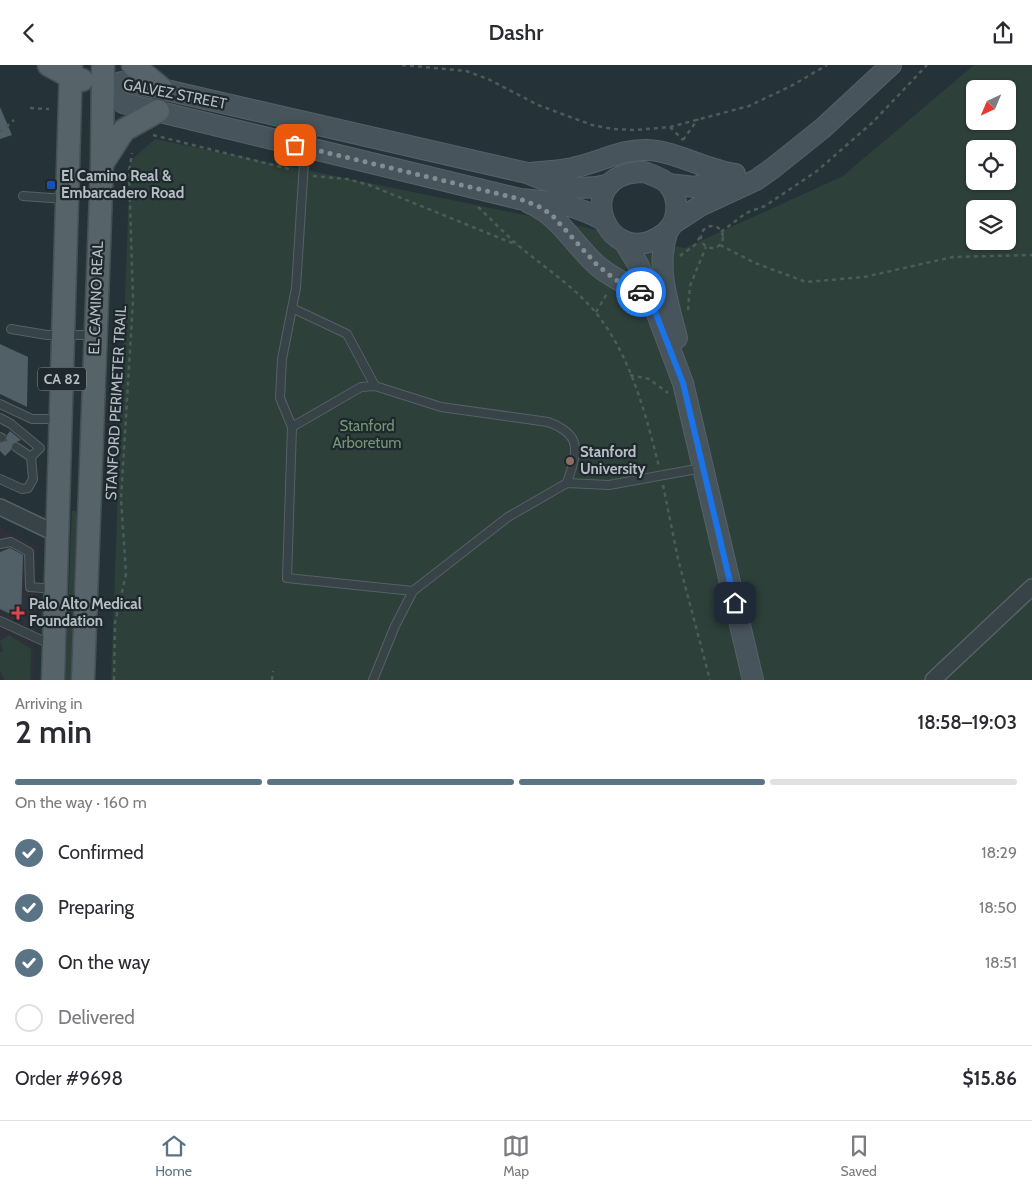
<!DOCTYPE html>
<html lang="en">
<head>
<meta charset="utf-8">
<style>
  :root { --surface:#fff; --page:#f2f2f3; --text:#2b2b33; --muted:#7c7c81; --line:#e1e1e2; --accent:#5a7385 }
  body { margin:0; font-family:Cabin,sans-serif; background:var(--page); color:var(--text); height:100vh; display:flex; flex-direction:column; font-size:19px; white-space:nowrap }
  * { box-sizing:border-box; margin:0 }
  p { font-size:16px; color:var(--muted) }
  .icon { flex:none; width:28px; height:28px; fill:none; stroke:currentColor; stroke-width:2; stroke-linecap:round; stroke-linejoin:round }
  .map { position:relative; height:615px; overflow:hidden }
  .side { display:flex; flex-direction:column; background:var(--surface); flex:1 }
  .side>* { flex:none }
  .needle { width:32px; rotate:224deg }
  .fabs { position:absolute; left:966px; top:15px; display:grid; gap:10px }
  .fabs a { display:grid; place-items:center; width:50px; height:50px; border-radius:8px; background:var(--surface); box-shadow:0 1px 4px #0004; font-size:25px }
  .pin { position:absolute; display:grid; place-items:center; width:42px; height:42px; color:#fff; margin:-21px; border-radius:10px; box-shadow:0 2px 8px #0006 }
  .courier { position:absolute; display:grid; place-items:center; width:50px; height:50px; margin:-25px; border:4px solid #1a73e8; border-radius:50%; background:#fff; color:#222; box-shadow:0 1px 6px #0007 }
  .summary em { font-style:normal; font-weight:600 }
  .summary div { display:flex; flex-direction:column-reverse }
  .summary { display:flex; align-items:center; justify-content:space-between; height:85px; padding:0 15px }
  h1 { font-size:32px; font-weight:600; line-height:38px }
  .bar { display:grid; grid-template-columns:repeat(4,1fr); gap:8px 5px; align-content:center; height:60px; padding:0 15px }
  .bar i { height:6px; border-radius:4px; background:var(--line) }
  .bar .current { background:var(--accent) }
  .bar p { grid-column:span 4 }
  .line { display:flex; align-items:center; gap:12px; padding:0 15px; border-top:1px solid var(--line) }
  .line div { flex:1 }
  ol { padding:0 15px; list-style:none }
  li { display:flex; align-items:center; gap:15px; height:55px }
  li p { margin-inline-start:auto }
  li .icon { padding:5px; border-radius:50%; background:var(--accent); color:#fff; stroke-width:4 }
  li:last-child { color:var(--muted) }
  li i { width:28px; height:28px; border:2px solid var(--line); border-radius:50% }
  header { display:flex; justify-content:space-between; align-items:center; height:65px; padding:0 15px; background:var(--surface); font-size:22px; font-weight:600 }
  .tabs { display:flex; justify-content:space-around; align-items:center; height:70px; border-top:1px solid var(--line); background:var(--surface); font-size:14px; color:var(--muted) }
  .tabs a { display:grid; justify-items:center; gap:2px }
  .tabs .current { color:var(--accent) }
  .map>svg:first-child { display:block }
  .medical { fill:#2f313a }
  .green { fill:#2d403a; fill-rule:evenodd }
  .building { fill:#515f66 }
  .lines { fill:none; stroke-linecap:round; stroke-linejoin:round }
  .lane-casing { stroke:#566166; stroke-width:10 }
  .street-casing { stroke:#566166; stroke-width:18 }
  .secondary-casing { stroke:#566166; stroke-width:22 }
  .primary-casing { stroke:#444f54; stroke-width:25 }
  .path { stroke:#4c5c5a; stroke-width:2.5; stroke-dasharray:4 4; stroke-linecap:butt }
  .lane { stroke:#384348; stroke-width:8 }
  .street { stroke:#384348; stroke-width:15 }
  .secondary { stroke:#47545b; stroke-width:20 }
  .primary { stroke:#566368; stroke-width:22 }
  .done { stroke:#828d93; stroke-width:5; stroke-dasharray:0 9 }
  .route { stroke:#1a73e8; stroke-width:6 }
  .transit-dot { fill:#1a4fb4; stroke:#1e282d; stroke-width:2 }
  .education-dot { fill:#8d6e63; stroke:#1e282d; stroke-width:2 }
  .health-dot { fill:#e0444e; stroke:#1e282d; stroke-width:2 }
  .labels { text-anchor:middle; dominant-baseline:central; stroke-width:4.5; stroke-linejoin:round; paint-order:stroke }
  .shield { fill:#1e282d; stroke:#879197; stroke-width:1 }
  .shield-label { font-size:14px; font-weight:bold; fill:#b4bec4 }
  .street-label { font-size:15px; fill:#b4bec4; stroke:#1e282d }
  .poi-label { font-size:15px; font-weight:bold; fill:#b4bec4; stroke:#1e282d; text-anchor:start }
  .park-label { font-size:15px; fill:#769775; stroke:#1e282d }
</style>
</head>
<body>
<header><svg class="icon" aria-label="back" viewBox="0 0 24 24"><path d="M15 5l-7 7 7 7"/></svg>Dashr<svg class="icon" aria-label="share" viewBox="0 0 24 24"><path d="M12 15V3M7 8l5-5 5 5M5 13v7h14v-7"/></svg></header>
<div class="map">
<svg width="1032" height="615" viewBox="0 0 1032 615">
  <rect width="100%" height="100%" fill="#253238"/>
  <polygon class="medical" points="0,462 37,481 33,615 0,615"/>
  <g class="green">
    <path d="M 974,0 L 1032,0 L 1032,615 L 111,615 L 130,96 L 155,74 L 685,183 L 843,111 ZM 975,24 L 1008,24 L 1008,56 L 975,56 ZM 975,84 L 1008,84 L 1008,116 L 975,116 ZM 975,144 L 1008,144 L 1008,176 L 975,176 Z"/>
    <polygon points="72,446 76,446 77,452 78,507 73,615 65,615"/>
    <polygon points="9,570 31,584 30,615 5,615 0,605 0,587 3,586 0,576"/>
  </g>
  <g class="building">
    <polygon points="0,42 12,70 0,74"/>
    <polygon points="0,279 28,292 27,342 0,329"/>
    <polygon points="10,366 21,375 12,379 11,385 5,391 0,386 0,378 7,376 7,370"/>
    <polygon points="10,483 23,490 21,554 0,544 0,487"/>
  </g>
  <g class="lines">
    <defs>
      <g id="lane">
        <polyline points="318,61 305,82 296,223 282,294 280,333 292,362 287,513 413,526"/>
        <polyline points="23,131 65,134"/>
        <polyline points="292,243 347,269 375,321"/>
        <polyline points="11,264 47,270 94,270"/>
        <polyline points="0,339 32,354 59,354"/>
        <polyline points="0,353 11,359 40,383 31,392"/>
        <path d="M 292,362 L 361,322 L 375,321 L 441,342 L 548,357 C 584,370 577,387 567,418"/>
        <polyline points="0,372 2,373"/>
        <polyline points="0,414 22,424 28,423 33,414 31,392 16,382"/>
        <polyline points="0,479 11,477 29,487 30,522 54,524"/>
        <polyline points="0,556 52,580"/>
        <polyline points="373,615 395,561 413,526 508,452 567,418 609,420 702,403"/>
      </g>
      <g id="street">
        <polyline points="0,442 57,469"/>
        <polyline points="933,615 1032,522"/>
      </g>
      <g id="secondary">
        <path d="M 102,21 L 127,16 L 527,108 C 556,120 579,128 610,119"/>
        <path d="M 102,21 L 123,38 L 520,134 C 550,136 576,140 603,155"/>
        <path d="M 644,107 C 652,110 662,113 668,119 C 680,133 679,157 665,168 C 607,212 567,107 644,107 Z"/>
        <path d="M 531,108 C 546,106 562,106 576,102 C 600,97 622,84 647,85 C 676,86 705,105 735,109"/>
        <polyline points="668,119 695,122 734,110"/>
        <path d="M 529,138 C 561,151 573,180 599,202 C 615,215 634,222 650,234"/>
        <polyline points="674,158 700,141 756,115 773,103 823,63 891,0"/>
        <path d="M 668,165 C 655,202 668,237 677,273"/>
        <polyline points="625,178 639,201 683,318 753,615"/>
      </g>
      <g id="primary">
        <polyline points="49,0 71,12 82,15"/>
        <polyline points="133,0 161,23"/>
        <polyline points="102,99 124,65 158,46"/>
        <polyline points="53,615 71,0"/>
        <polyline points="83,615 102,100 103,0"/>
      </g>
    </defs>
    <use href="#lane" class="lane-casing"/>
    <use href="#street" class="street-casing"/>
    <use href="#secondary" class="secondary-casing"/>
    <use href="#primary" class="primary-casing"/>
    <g class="path">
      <polyline points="402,0 466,6 488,14 538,40 592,60 613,64 635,65 670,62 749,41 793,20 827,0"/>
      <polyline points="30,43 49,44"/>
      <polyline points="670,62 683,75"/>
      <polyline points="0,67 14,55"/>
      <polyline points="153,70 293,105"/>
      <polyline points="683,75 698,54"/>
      <polyline points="313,111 347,114 369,120 517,180"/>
      <path d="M 478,142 C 492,155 505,169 519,181 C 545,203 575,222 596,248 C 631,291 646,350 659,402"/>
      <circle cx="712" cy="172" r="11"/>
      <polyline points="721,167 746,148 765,141 817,106 873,57 927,0"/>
      <polyline points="720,180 755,198 806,217 864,212 953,192 1032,190"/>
      <polyline points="680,191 696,179 701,170"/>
      <polyline points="688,245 690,221 706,182"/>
      <polyline points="596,247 608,227"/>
      <polyline points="630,310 649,314 668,328"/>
      <polyline points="663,420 678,494 710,615"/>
      <polyline points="114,615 115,558 126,509 121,434 133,235 129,106 132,88"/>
      <polyline points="272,615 273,606"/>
    </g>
    <use href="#lane" class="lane"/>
    <use href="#street" class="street"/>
    <use href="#secondary" class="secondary"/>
    <use href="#primary" class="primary"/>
  </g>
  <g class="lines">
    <polyline class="done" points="295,80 520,134 540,142 552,150 597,200 616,215 641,227"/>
    <polyline class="route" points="641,227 650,234 683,318 735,538"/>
  </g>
  <rect class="transit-dot" x="46" y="115" width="10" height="10" rx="2.5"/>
  <circle class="education-dot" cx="570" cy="396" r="5"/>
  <path class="health-dot" d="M15.5 540.5h5v5h5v5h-5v5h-5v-5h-5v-5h5z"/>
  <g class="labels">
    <rect class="shield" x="38" y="302.5" width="48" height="23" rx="4"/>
    <g class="shield-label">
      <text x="62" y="314">CA 82</text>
    </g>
    <g class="street-label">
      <text transform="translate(175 29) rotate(11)">GALVEZ STREET</text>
      <text transform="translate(96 233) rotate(-88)">EL CAMINO REAL</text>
      <text transform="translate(116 338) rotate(-87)">STANFORD PERIMETER TRAIL</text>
    </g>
    <g class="poi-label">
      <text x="61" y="111">El Camino Real &amp;<tspan x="61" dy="17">Embarcadero Road</tspan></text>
      <text x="580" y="387">Stanford<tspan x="580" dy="17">University</tspan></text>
      <text x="29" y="539">Palo Alto Medical<tspan x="29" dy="17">Foundation</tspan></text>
    </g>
    <g class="park-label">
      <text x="367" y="361">Stanford<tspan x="367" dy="17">Arboretum</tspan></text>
    </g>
  </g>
</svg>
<div class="fabs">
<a><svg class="needle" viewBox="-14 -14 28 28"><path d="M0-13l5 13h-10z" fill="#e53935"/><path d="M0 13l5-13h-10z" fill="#7c7c81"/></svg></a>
<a><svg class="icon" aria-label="locate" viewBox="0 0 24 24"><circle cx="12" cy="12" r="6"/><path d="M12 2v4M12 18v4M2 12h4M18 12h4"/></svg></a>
<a><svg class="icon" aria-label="layers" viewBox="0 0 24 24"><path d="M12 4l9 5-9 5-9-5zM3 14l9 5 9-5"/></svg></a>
</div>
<div class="pin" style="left:295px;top:80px;background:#ea580c"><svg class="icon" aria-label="bag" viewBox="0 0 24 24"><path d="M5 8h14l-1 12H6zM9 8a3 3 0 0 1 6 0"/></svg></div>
<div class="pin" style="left:735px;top:538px;background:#1f2937"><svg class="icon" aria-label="home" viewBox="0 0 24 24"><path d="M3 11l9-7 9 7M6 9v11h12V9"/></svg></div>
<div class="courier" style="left:641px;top:227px"><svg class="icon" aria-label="car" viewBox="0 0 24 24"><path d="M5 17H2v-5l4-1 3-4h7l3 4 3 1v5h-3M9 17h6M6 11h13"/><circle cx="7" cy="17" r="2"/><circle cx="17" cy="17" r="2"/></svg></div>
</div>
<section class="side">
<div class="summary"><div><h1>2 min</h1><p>Arriving in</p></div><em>18:58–19:03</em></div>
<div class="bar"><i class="current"></i><i class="current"></i><i class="current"></i><i></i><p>On the way · 160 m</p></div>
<ol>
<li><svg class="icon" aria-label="check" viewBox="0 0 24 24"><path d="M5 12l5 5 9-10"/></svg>Confirmed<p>18:29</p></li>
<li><svg class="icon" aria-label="check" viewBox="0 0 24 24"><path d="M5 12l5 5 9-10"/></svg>Preparing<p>18:50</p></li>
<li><svg class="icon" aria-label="check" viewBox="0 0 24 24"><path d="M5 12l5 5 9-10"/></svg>On the way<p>18:51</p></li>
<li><i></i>Delivered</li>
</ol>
<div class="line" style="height:65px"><div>Order #9698</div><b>$15.86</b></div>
</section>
<nav class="tabs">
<a class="current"><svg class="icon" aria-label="home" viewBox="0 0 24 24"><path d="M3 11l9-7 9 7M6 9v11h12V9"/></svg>Home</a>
<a><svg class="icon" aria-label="map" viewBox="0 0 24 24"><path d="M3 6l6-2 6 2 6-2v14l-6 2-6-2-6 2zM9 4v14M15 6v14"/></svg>Map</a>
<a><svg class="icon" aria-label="saved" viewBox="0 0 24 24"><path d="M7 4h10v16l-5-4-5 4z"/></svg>Saved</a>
</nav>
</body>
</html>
